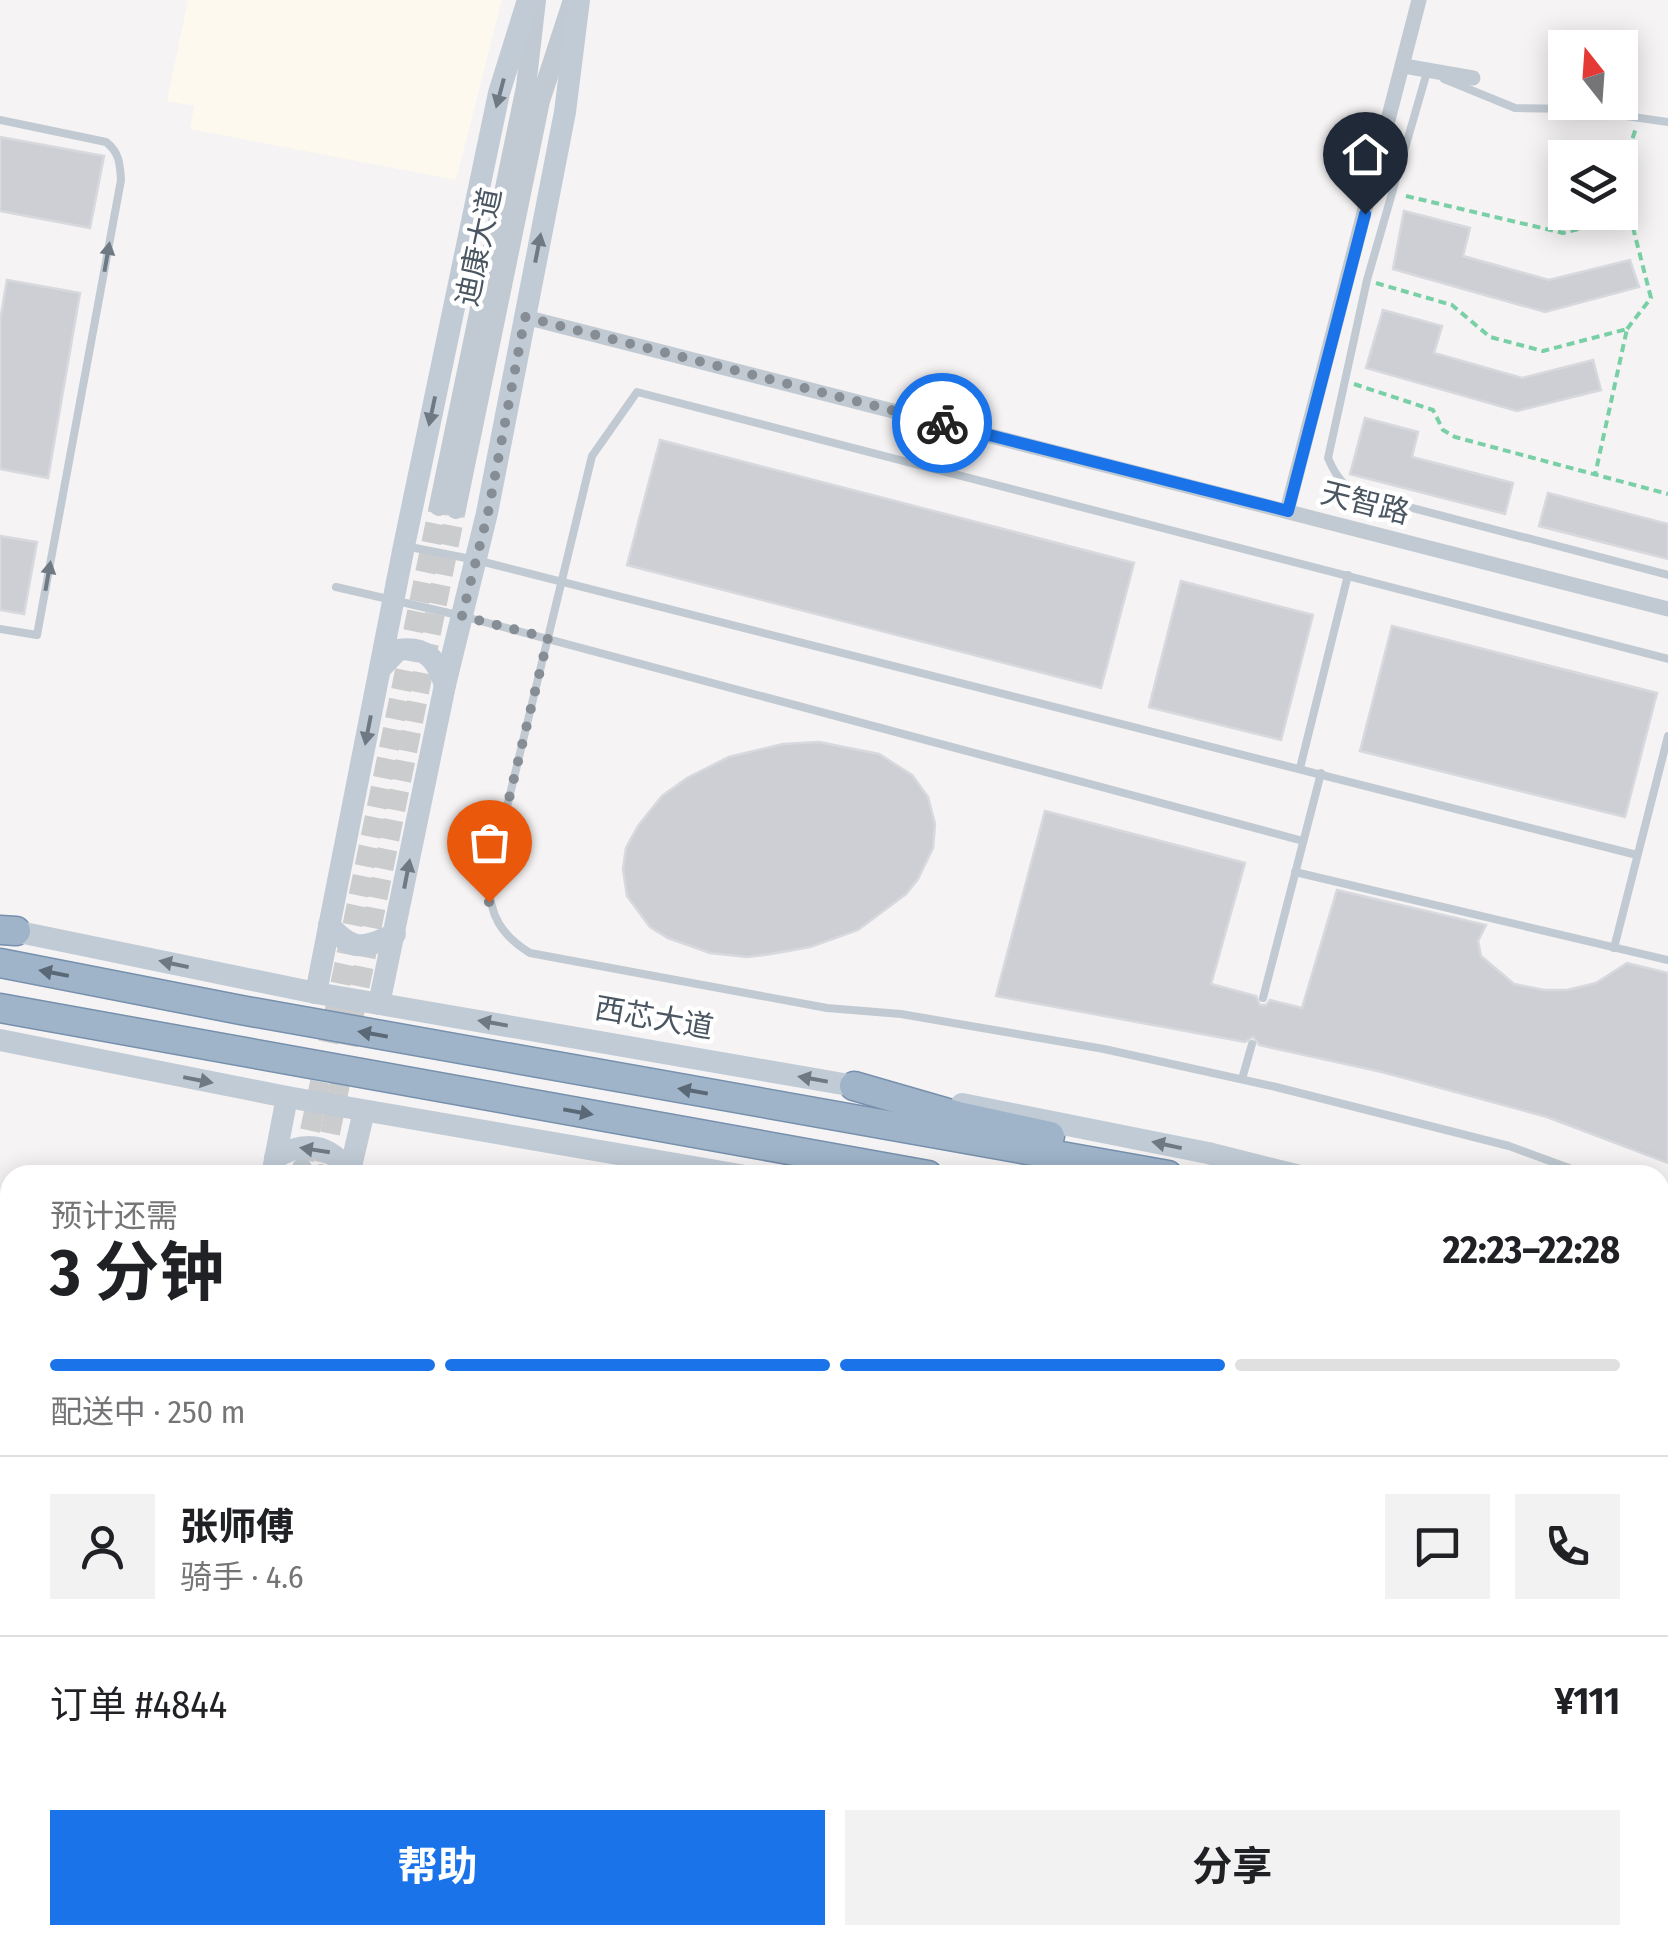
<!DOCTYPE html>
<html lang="zh">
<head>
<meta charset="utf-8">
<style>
  :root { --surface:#fff; --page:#f2f2f2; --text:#202124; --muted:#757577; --line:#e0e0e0; --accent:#1a73e8 }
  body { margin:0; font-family:"Fira Sans Condensed","Noto Sans SC",sans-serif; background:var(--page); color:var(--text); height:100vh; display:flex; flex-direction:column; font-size:38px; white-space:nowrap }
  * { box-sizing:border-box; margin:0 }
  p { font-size:32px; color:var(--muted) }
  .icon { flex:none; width:55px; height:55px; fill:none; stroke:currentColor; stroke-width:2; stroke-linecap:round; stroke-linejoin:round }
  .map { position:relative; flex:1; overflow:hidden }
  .details { position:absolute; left:0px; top:1165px; width:1670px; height:780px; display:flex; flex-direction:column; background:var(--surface); border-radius:30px 30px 0 0; box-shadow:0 5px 25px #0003 }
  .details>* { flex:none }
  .needle { width:65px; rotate:343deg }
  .tools { position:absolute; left:1548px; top:30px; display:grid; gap:20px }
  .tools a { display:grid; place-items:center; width:90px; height:90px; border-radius:0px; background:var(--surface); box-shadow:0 5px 25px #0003; font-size:50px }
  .pin { position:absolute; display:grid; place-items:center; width:85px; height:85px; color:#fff; margin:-102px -42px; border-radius:50% 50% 50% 0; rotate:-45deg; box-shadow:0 0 10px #0007 }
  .pin .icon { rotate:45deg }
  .courier { position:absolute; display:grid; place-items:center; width:100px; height:100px; margin:-50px; border:8px solid #1a73e8; border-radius:50%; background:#fff; color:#222; box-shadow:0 2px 12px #0007 }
  .headline em { font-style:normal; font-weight:700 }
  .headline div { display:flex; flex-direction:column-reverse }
  .headline { display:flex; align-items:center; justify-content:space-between; height:170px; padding:0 50px }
  h1 { font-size:65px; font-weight:700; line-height:75px }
  .bar { display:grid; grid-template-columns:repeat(4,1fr); gap:15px 10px; align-content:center; height:120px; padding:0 50px }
  .bar i { height:12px; border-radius:8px; background:var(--line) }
  .bar .selected { background:var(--accent) }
  .bar p { grid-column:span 4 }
  .line { display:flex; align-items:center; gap:25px; padding:0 50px; border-top:2px solid var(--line) }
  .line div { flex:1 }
  .round { display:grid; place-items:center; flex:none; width:105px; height:105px; border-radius:0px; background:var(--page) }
  .cta { display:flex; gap:20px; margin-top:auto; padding:20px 50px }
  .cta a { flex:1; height:115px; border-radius:0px; background:var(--accent); color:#fff; font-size:40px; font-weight:700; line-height:115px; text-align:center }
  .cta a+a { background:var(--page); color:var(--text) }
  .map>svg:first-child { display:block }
  .commercial { fill:#fdf9ef }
  .education { fill:#e6e4e5 }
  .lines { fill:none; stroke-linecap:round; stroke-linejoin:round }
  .stream { stroke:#90daee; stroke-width:5 }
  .building { fill:#cdcfd5; stroke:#d7d9de; stroke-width:2.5 }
  .tertiary-tunnel { stroke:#caccce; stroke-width:20; stroke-dasharray:20 10; stroke-linecap:butt }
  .trunk-casing { stroke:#7690ad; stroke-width:31 }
  .path { stroke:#7ad0a6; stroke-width:4; stroke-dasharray:8 5; stroke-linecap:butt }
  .service { stroke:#c1cad2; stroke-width:8 }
  .minor { stroke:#c1cad2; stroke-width:15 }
  .tertiary { stroke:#c1cad2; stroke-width:20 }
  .secondary { stroke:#c1cbd6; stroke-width:22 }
  .trunk { stroke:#9fb4c9; stroke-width:28 }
  .oneway { fill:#6e7984 }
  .oneway2 { fill:#6e7983 }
  .oneway3 { fill:#5b6976 }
  .done { stroke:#868d94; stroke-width:10; stroke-dasharray:0 18 }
  .route { stroke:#1a73e8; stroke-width:12 }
  .labels { text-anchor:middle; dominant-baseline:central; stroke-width:9; stroke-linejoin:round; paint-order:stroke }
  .street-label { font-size:30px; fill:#4a5661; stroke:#fff }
</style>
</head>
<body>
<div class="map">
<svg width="1668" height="1945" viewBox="0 0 1668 1945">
  <rect width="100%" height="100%" fill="#f5f3f3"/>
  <polygon class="commercial" points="188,0 502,0 456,180 190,129 194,106 167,101"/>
  <polygon class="education" points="10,1647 10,1935 63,1935 61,1945 0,1945 0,1675"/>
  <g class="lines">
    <g class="stream">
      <polyline points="0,1641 10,1628"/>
      <polyline points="395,1935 400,1945"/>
      <polyline points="1078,1935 1096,1945"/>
      <polyline points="782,1945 828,1935"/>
    </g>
  </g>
  <g class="building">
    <polygon points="0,137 104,156 90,228 0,211"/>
    <polygon points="1404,211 1470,228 1463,256 1549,280 1630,260 1639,287 1545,312 1393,269"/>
    <polygon points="7,280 80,293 48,478 0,469 0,321"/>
    <polygon points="1383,310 1442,326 1434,353 1522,378 1593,360 1601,390 1517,411 1366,368"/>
    <polygon points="1365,418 1418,432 1412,457 1513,483 1505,514 1350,474"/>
    <polygon points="660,440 1134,563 1101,688 627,565"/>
    <polygon points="1548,493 1668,524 1668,559 1539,526"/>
    <polygon points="0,536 37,542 24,614 0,610"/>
    <polygon points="1181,581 1313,615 1281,740 1149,707"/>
    <polygon points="1392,626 1657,693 1625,817 1360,751"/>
    <polygon points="819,742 879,754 912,775 928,797 935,824 933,848 918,879 906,894 858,930 810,947 771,954 747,957 710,953 668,938 650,927 627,896 623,869 626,848 638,826 662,796 687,778 729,757 783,744"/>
    <polygon points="1045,811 1245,863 1211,984 1256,996 1260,1005 1266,1005 1270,1000 1302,1008 1337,890 1486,925 1478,941 1481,956 1514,984 1544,990 1567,990 1596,983 1627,963 1668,973 1668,1163 1547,1117 1382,1072 1259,1045 1253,1037 1245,1042 996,996"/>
  </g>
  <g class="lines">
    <g class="tertiary-tunnel">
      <polyline points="304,1160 439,506"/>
      <polyline points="324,1163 456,509"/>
    </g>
    <defs>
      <g id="trunk">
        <polyline points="0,930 16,931"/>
        <polyline points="0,963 241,1010 1168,1175"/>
        <polyline points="0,1008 928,1175"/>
        <polyline points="854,1086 958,1116 1050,1136"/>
        <polyline points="1660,1320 1668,1324"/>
        <polyline points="1660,1361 1668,1365"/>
      </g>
    </defs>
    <use href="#trunk" class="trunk-casing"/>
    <g class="path">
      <polyline points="1620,175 1636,128"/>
      <polyline points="1620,177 1651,298 1627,329"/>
      <polyline points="1406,196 1563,233 1630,216"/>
      <polyline points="1376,283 1452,305 1490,337 1543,351 1627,329 1595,475"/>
      <polyline points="1354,384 1433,410 1443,430 1455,437 1668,494"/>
    </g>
    <g class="service">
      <path d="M 1427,72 L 1367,280 L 1328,458 C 1341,489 1351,490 1382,500 L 1668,575"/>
      <polyline points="1444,79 1515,108 1577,109 1668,122"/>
      <path d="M 0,120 L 106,142 C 119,152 120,163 121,180 L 37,635 L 0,629"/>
      <polyline points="405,546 476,560 1637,855"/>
      <polyline points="336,587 462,616 1303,841"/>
      <polyline points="1300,768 1348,575"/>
      <polyline points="1295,872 1668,960"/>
      <polyline points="1614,948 1668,736"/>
      <polyline points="1263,998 1321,773"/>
      <polyline points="1242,1079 1252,1044"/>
      <path d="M 1588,1175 L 1509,1146 L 1276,1087 L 1104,1049 L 901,1014 L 827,1008 L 530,953 C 501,935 489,915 489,881 L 592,456 L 637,392 L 1668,659"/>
      <polyline points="1660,1202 1668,1205"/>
    </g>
    <g class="minor">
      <polyline points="1404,66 1473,78"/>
      <polyline points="525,317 1668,609"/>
      <polyline points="1287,511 1419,0"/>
    </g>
    <g class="tertiary">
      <polyline points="439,506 526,87 536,0"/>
      <polyline points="456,509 540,101 573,0"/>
      <polyline points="300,1175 302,1168"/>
      <polyline points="321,1175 321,1174"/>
      <polyline points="123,1945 126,1935"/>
      <polyline points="165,1945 167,1935"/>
    </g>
    <g class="secondary">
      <path d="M 380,669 L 398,650 C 426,646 437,659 445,685"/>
      <path d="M 329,925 C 353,952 364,949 395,934"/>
      <polyline points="0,928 316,993 872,1089"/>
      <polyline points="316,993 404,546 499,93 528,0"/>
      <polyline points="379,1004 445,685 487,513 565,112 579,0"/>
      <polyline points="0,1040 287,1097 740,1175"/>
      <polyline points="962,1104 1208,1153 1296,1175"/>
      <path d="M 275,1158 C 305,1140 329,1144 350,1172"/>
      <polyline points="272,1175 287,1097"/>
      <polyline points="349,1175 364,1111"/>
      <polyline points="1660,1284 1668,1287"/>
      <polyline points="1660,1393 1668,1396"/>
    </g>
    <use href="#trunk" class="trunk"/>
  </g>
  <defs><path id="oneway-solid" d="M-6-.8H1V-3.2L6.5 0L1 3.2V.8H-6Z" transform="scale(2.5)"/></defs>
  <g class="oneway">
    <use href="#oneway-solid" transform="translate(500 93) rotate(105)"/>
    <use href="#oneway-solid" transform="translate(538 248) rotate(-79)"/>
    <use href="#oneway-solid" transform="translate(432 411) rotate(102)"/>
    <use href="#oneway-solid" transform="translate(368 730) rotate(101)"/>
    <use href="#oneway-solid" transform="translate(407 874) rotate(-79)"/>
    <use href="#oneway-solid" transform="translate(174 964) rotate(-168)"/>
    <use href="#oneway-solid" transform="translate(493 1023) rotate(-170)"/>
    <use href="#oneway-solid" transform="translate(813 1079) rotate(-170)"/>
    <use href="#oneway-solid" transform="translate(198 1080) rotate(11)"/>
    <use href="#oneway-solid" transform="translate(1167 1145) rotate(-168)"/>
    <use href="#oneway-solid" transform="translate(315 1150) rotate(-171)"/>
  </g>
  <g class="oneway2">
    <use href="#oneway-solid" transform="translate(107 257) rotate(-80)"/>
    <use href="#oneway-solid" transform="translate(48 576) rotate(-80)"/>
  </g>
  <g class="oneway3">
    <use href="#oneway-solid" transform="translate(54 973) rotate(-169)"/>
    <use href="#oneway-solid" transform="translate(373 1034) rotate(-170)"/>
    <use href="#oneway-solid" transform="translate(693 1091) rotate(-170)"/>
    <use href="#oneway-solid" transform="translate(578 1112) rotate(10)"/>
  </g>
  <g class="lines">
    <polyline class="done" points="489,902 489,881 548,638 462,616 488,513 525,317 942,423"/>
    <polyline class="route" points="942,423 1288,511 1365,214"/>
  </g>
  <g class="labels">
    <g class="street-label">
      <text transform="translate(479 247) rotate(-78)">迪康大道</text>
      <text transform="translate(1365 503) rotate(14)">天智路</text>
      <text transform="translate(654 1018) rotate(10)">西芯大道</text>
    </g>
  </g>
</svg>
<div class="tools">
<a><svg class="needle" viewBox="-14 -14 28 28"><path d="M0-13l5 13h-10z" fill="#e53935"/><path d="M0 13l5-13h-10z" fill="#757577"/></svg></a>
<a><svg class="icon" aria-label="layers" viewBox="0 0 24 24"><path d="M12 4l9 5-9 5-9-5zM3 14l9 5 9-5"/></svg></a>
</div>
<div class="pin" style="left:489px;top:902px;background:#ea580c"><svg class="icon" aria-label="bag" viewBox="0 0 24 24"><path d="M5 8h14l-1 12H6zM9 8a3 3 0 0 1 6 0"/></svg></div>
<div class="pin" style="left:1365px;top:214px;background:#1f2937"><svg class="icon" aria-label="home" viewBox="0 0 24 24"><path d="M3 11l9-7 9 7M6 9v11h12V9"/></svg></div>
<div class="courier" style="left:942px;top:423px"><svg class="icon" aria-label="bike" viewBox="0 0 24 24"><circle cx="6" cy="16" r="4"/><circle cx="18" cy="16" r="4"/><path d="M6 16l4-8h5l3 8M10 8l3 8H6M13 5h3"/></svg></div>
<section class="details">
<div class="headline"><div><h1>3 分钟</h1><p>预计还需</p></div><em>22:23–22:28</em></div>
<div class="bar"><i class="selected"></i><i class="selected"></i><i class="selected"></i><i></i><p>配送中 · 250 m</p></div>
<div class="line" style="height:180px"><a class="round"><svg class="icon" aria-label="person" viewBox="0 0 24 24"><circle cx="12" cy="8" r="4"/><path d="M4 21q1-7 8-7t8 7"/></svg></a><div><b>张师傅</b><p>骑手 · 4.6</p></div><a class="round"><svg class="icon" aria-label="chat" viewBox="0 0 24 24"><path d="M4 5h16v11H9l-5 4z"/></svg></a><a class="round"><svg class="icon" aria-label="phone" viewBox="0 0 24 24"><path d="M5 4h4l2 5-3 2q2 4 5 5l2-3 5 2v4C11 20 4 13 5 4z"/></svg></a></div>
<div class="line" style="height:130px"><div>订单 #4844</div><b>¥111</b></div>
<div class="cta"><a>帮助</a><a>分享</a></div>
</section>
</div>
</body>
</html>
